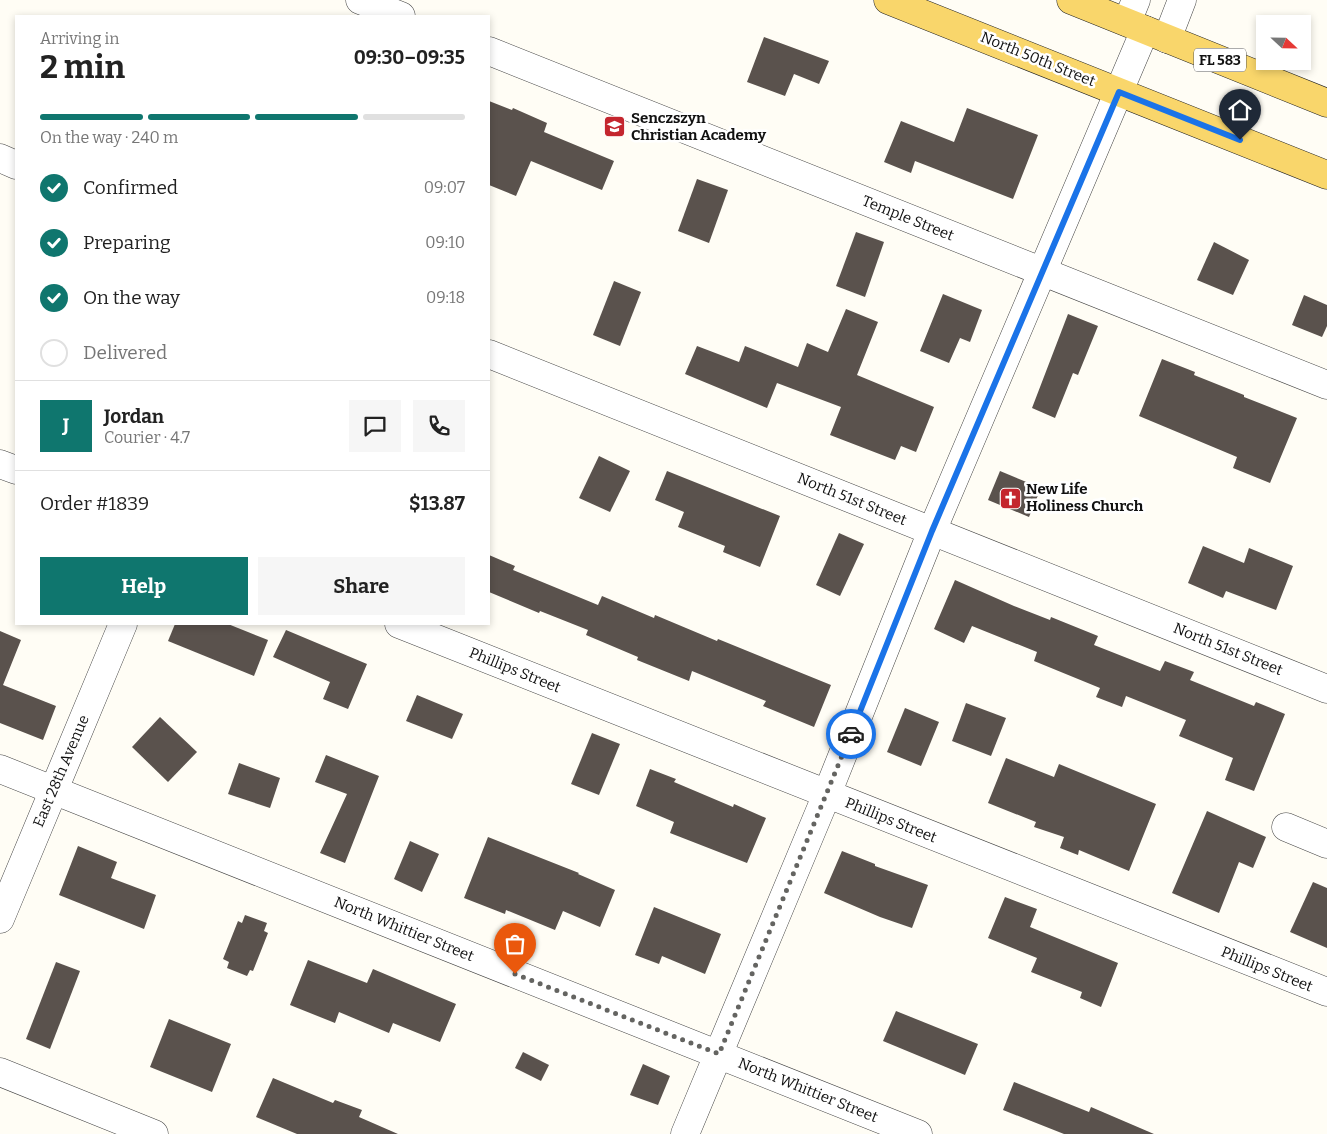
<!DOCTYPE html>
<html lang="en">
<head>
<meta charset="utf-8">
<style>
  :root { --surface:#fff; --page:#f6f6f6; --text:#222; --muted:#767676; --line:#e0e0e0; --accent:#0f766e }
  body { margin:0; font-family:Bitter,serif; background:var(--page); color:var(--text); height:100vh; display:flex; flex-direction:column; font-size:19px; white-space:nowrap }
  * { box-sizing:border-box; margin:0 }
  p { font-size:16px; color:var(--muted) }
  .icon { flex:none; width:28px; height:28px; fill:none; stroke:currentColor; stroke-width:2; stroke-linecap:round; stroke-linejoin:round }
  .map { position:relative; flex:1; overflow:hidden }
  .side { position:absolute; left:15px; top:15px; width:475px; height:610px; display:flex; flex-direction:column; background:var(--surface); border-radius:0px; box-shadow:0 2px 8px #0003 }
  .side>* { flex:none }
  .needle { width:32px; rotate:112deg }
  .tools { position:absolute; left:1256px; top:15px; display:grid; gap:10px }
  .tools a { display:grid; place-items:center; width:55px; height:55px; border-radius:0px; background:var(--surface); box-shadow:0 2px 8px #0003; font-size:25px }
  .pin { position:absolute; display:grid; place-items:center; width:42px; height:42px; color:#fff; margin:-51px -21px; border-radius:50% 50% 50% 0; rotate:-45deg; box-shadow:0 0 5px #0007 }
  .pin .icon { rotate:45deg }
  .courier { position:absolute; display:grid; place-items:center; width:50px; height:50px; margin:-25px; border:4px solid #1a73e8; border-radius:50%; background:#fff; color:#222; box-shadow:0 1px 6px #0007 }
  .head em { font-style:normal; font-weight:700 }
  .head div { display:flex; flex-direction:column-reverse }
  .head { display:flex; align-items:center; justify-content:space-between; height:85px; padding:0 25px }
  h1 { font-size:32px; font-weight:700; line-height:38px }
  .bar { display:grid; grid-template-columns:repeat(4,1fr); gap:8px 5px; align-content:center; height:60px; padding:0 25px }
  .bar i { height:6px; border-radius:4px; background:var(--line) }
  .bar .on { background:var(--accent) }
  .bar p { grid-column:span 4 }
  .line { display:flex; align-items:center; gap:12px; padding:0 25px; border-top:1px solid var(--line) }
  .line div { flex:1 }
  .round { display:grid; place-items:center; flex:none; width:52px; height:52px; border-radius:0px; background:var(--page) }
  ol { padding:0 25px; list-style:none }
  li { display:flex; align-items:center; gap:15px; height:55px }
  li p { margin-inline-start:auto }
  li .icon { padding:5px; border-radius:50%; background:var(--accent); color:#fff; stroke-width:4 }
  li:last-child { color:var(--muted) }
  li i { width:28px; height:28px; border:2px solid var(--line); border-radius:50% }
  .cta { display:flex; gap:10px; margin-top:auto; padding:10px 25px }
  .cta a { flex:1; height:58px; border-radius:0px; background:var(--accent); color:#fff; font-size:20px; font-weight:700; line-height:58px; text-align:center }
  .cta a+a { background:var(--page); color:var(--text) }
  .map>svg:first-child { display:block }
  .building { fill:#5a524d }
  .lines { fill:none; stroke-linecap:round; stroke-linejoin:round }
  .minor-casing { stroke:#444; stroke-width:29 }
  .major-casing { stroke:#222; stroke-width:29 }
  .minor { stroke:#fff; stroke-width:28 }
  .major { stroke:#f9d66b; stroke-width:28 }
  .done { stroke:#646461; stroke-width:5; stroke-dasharray:0 9 }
  .route { stroke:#1a73e8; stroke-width:6 }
  .labels { text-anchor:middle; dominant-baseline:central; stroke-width:5; stroke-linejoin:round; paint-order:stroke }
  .shield { fill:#fff; stroke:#585858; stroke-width:1 }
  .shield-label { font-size:14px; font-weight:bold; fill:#111 }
  .street-label { font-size:15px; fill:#111; stroke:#fff }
  .poi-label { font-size:15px; font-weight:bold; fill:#111; stroke:#fff; text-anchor:start }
</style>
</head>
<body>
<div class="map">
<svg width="1327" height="1134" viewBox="0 0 1327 1134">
  <rect width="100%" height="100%" fill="#fffdf5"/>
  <g class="building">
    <polygon points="764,37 829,61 819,84 794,74 785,96 747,82"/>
    <polygon points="489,101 512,110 513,108 547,123 544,132 614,161 602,190 531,161 516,196 489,185"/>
    <polygon points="967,108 1038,135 1013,199 915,161 911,173 884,162 901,121 954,142"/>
    <polygon points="697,179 728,190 709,243 678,231"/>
    <polygon points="856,232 884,242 865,297 836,286"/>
    <polygon points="1214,242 1249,260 1233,295 1197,280"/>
    <polygon points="614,281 641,292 620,346 593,335"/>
    <polygon points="943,294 982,310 970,342 960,338 949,363 920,351"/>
    <polygon points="1304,295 1327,305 1327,326 1322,337 1292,325"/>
    <polygon points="846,309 878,322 857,375 934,407 916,452 901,446 895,460 830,435 841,407 777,383 767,408 685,374 697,346 739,362 745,346 798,367 807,343 828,352"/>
    <polygon points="1068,314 1098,326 1078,375 1073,373 1055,418 1032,408"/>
    <polygon points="1162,359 1195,372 1194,375 1244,395 1244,397 1297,418 1270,483 1233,468 1237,457 1139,416"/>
    <polygon points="599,456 630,471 610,512 579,498"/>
    <polygon points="667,471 780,516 760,567 723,552 725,546 678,527 684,512 655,500"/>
    <polygon points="1000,471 1041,488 1029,517 988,500"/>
    <polygon points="839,533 864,544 840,596 816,585"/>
    <polygon points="1203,546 1244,563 1249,548 1293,566 1276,610 1226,591 1223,598 1188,583"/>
    <polygon points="489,555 515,566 513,570 598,605 602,596 654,618 655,615 717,641 718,639 831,685 814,727 763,706 766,701 692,671 689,681 637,660 638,657 586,635 588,630 540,611 539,613 489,592"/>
    <polygon points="955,580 1014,606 1050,620 1051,617 1098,636 1094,645 1160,671 1165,661 1194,672 1190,680 1254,706 1256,702 1285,714 1254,791 1225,780 1233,758 1179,736 1186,720 1126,696 1122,707 1096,697 1100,688 1034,661 1037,652 972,626 964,643 934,629"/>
    <polygon points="175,624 228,624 268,640 254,676 168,641"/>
    <polygon points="286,630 367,664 348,709 323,699 330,682 273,657"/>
    <polygon points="0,631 21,640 3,685 56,706 43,740 0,723"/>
    <polygon points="417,695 463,714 452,739 406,721"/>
    <polygon points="966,703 1006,718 991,756 952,741"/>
    <polygon points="905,708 939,722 921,766 887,752"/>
    <polygon points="160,717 197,752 168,782 132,747"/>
    <polygon points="592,733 620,744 599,795 571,784"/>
    <polygon points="326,755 379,776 345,863 320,853 347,794 315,782"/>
    <polygon points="1006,758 1054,777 1059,764 1156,804 1129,871 1079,850 1078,855 1060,848 1064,837 1034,827 1036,822 988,803"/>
    <polygon points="239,763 280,778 270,808 228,794"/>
    <polygon points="650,769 676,779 674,782 733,807 734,804 766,818 747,863 670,833 674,822 636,806"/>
    <polygon points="1207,811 1266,837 1253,868 1239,862 1219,913 1172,893"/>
    <polygon points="488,837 579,873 578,874 615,890 600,927 563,911 555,930 506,910 505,914 464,898"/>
    <polygon points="410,841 439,854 422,892 394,879"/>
    <polygon points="78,846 117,862 111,878 156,895 144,929 59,895"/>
    <polygon points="842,851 875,864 875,866 928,885 912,928 880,917 824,893"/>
    <polygon points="1313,882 1327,888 1327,948 1290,932"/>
    <polygon points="1005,897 1037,909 1030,927 1118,963 1101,1007 1080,998 1082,992 1031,972 1037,958 988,938"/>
    <polygon points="654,907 721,934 705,974 662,956 659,964 635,955"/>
    <polygon points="245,915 267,923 264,931 268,933 253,971 250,970 247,976 227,968 229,962 223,959 238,921 242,923"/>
    <polygon points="308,960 367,983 373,969 456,1004 440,1042 393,1023 389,1033 339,1012 335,1023 290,1005"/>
    <polygon points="56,962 80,971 50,1049 26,1039"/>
    <polygon points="896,1011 978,1044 965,1075 883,1041"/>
    <polygon points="169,1019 231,1044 212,1092 150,1067"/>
    <polygon points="523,1052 549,1065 541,1081 515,1068"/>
    <polygon points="643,1064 670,1076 658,1105 630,1095"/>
    <polygon points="273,1078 333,1103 335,1100 362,1110 359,1117 398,1134 297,1134 256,1117"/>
    <polygon points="1014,1082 1089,1112 1091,1107 1154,1134 1064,1134 1003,1110"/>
  </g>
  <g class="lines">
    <defs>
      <g id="minor">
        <polyline points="360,0 401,16"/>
        <polyline points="1127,22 1136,0"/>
        <polyline points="1167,39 1182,0"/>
        <polyline points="489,51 1327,385"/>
        <polyline points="0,158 16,165"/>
        <polyline points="489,354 1327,689"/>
        <polyline points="0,464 16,470"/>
        <polyline points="399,624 1327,992"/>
        <polyline points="0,769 918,1134"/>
        <polyline points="1286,827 1327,844"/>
        <polyline points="0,919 123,624"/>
        <polyline points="0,1072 154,1134"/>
        <polyline points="685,1134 827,794 932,531 1145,30"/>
      </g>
      <g id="major">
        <polyline points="888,0 1327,175"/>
        <polyline points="1071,0 1327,103"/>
      </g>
    </defs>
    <use href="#minor" class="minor-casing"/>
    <use href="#major" class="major-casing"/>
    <use href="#minor" class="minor"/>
    <use href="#major" class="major"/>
  </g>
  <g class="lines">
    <polyline class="done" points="515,974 719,1054 851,734"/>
    <polyline class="route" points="851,734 932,531 1119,92 1240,140"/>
  </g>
  <defs>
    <symbol id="school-square" viewBox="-11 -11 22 22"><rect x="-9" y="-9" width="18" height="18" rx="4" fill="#c4262e" stroke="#fff"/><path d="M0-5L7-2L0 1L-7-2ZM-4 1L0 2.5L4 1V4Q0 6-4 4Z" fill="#fff"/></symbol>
    <symbol id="church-square" viewBox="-11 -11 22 22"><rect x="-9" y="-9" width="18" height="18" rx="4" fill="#c4262e" stroke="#fff"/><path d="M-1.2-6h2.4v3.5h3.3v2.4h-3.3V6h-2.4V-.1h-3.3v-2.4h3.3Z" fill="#fff"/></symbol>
  </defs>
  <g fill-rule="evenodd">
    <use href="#school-square" x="602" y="114" width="25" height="25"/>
    <use href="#church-square" x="998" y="486" width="25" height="25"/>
  </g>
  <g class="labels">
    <rect class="shield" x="1194" y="48.5" width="52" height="23" rx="4"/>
    <g class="shield-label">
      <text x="1220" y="60">FL 583</text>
    </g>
    <g class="street-label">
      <text transform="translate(1038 59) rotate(22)">North 50th Street</text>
      <text transform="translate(908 218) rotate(22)">Temple Street</text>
      <text transform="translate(852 499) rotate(22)">North 51st Street</text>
      <text transform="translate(1228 649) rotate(22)">North 51st Street</text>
      <text transform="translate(515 670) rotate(22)">Phillips Street</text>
      <text transform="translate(61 771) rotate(-67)">East 28th Avenue</text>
      <text transform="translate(891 820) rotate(22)">Phillips Street</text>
      <text transform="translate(404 929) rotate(22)">North Whittier Street</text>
      <text transform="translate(1267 969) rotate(22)">Phillips Street</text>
      <text transform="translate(808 1090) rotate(22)">North Whittier Street</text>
    </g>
    <g class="poi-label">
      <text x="631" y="118">Senczszyn<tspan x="631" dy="17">Christian Academy</tspan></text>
      <text x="1026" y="489">New Life<tspan x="1026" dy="17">Holiness Church</tspan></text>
    </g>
  </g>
</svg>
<div class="tools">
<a><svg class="needle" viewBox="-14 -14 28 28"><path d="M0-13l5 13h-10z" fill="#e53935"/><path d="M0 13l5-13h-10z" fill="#767676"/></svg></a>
</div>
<div class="pin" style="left:515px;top:974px;background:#ea580c"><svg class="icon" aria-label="bag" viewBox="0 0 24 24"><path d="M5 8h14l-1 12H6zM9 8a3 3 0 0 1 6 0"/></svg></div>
<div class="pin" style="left:1240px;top:140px;background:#1f2937"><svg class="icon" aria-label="home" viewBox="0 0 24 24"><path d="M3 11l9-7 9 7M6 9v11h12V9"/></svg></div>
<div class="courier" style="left:851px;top:734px"><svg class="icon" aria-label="car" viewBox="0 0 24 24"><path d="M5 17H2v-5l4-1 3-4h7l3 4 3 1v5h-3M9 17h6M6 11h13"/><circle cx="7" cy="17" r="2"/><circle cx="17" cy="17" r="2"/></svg></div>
<section class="side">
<div class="head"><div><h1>2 min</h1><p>Arriving in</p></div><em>09:30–09:35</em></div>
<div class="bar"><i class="on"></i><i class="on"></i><i class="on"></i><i></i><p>On the way · 240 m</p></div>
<ol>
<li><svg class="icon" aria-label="check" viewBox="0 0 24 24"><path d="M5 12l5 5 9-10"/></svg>Confirmed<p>09:07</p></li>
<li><svg class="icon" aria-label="check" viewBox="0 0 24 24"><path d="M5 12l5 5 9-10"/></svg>Preparing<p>09:10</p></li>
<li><svg class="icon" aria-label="check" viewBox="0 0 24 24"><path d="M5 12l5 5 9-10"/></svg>On the way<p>09:18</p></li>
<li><i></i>Delivered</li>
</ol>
<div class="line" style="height:90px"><b class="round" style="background:var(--accent);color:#fff">J</b><div><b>Jordan</b><p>Courier · 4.7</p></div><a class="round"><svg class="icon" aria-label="chat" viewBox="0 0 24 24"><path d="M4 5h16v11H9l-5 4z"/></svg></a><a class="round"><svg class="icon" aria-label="phone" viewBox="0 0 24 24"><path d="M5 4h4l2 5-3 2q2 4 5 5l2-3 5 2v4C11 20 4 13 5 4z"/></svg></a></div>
<div class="line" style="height:65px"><div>Order #1839</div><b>$13.87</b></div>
<div class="cta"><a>Help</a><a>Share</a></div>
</section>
</div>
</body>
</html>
